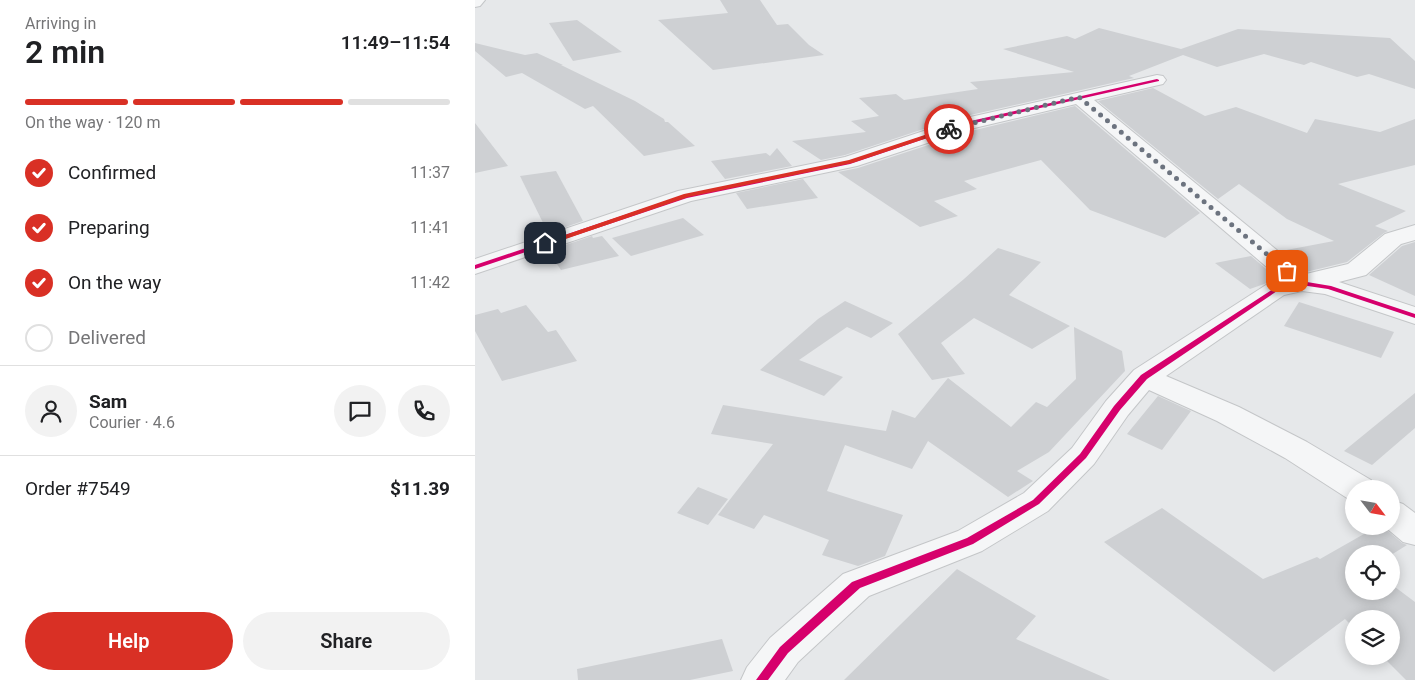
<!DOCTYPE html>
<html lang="en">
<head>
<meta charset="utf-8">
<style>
  :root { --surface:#fff; --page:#f2f2f2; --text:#202124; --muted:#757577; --line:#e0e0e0; --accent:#d93025 }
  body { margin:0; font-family:Roboto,sans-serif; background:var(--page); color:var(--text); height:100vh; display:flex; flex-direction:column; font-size:19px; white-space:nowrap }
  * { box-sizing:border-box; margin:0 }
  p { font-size:16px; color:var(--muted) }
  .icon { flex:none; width:28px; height:28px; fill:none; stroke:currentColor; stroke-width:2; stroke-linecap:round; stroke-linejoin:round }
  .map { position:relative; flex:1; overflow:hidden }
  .panel { display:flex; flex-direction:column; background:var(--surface); width:475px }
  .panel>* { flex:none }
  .needle { width:32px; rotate:121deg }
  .tools { position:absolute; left:870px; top:480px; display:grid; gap:10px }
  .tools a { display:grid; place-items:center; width:55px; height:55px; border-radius:50%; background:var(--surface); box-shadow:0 2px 12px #0003; font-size:25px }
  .pin { position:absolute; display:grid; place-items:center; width:42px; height:42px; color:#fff; margin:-21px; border-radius:10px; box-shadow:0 2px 8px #0006 }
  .courier { position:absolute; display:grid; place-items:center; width:50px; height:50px; margin:-25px; border:4px solid #d93025; border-radius:50%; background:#fff; color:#222; box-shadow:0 1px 6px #0007 }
  .summary em { font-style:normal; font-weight:600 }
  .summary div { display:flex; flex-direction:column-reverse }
  .summary { display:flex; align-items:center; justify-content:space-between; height:85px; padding:0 25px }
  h1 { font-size:32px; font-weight:600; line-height:38px }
  .bar { display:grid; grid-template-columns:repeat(4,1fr); gap:8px 5px; align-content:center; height:60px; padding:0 25px }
  .bar i { height:6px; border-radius:4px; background:var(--line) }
  .bar .selected { background:var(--accent) }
  .bar p { grid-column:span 4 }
  .line { display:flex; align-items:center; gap:12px; padding:0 25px; border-top:1px solid var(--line) }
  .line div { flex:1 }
  .round { display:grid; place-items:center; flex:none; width:52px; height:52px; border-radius:26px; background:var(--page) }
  ol { padding:0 25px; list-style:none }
  li { display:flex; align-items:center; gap:15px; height:55px }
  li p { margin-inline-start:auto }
  li .icon { padding:5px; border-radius:50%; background:var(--accent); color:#fff; stroke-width:4 }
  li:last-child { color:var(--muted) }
  li i { width:28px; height:28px; border:2px solid var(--line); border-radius:50% }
  .action { display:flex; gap:10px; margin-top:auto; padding:10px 25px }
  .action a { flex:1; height:58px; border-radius:30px; background:var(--accent); color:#fff; font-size:20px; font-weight:600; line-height:58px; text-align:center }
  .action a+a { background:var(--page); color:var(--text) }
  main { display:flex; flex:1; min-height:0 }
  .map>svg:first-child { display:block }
  .building { fill:#ced0d3 }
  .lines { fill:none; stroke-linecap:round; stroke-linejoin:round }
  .minor-casing { stroke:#c4c6c8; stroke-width:2 }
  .tertiary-casing { stroke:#c4c6c8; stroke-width:2 }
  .minor { fill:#f5f6f7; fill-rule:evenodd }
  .tertiary { fill:#f5f6f7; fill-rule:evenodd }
  .cycleway-casing { stroke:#f4f6f9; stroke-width:3 }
  .cycleway { fill:#d6006c; fill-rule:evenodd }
  .route { fill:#d93025 }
  .done { stroke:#6c737f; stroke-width:5; stroke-dasharray:0 9 }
</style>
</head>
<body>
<main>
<section class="panel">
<div class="summary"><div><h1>2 min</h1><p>Arriving in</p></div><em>11:49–11:54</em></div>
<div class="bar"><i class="selected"></i><i class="selected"></i><i class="selected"></i><i></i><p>On the way · 120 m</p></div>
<ol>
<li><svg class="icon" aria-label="check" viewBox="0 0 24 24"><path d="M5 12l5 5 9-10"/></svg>Confirmed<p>11:37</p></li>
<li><svg class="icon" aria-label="check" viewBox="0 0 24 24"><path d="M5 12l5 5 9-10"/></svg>Preparing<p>11:41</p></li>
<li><svg class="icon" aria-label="check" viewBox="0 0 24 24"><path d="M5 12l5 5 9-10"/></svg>On the way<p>11:42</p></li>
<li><i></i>Delivered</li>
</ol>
<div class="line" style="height:90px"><a class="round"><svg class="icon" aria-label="person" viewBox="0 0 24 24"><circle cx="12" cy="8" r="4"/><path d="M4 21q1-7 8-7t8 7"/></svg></a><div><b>Sam</b><p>Courier · 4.6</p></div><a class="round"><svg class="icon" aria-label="chat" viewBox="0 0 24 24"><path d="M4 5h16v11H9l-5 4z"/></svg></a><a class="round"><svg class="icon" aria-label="phone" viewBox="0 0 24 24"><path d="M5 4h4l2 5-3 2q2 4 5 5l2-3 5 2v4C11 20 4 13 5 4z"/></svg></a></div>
<div class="line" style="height:65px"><div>Order #7549</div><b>$11.39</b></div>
<div class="action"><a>Help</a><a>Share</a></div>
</section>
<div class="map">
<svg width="940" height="680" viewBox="0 0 940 680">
  <rect width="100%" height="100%" fill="#e6e8ea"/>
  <g class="building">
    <polygon points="245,0 285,0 302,25 313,24 334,45 349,55 238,70 183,20 253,13"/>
    <polygon points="102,20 147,52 98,61 74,23"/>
    <polygon points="624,28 706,49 763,29 915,38 940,61 940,89 894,74 882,77 836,62 829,65 789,54 742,67 708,55 654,76 659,78 482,118 370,155 346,160 317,141 391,132 376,121 404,116 384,98 421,94 429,100 503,89 495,82 599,72 528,49 592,36 600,39"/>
    <polygon points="0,43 50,55 62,53 88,65 86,65 160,101 189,119 190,122 193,122 220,146 169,156 118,106 110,109 47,73 31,77 0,51"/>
    <polygon points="678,88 730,116 761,107 832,133 840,119 905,132 940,119 940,165 863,184 931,211 900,226 913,231 909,233 872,262 831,272 806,251 859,241 812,219 764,184 743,199 623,101"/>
    <polygon points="600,106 725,213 690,238 615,210 566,160 489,181 502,189 459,201 483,216 445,227 363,172 383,168 496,131"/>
    <polygon points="0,123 33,166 0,173"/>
    <polygon points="302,148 317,166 250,179 236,161 291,153 295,156"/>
    <polygon points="81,171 108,221 73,233 45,176"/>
    <polygon points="328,179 343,198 272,209 261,193"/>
    <polygon points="208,218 229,235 156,256 137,238"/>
    <polygon points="117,236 118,238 127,236 144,256 86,270 73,251"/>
    <polygon points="940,242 940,296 894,275 927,246"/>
    <polygon points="523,248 566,262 534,295 595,326 557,349 499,318 466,343 490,374 457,380 423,334 489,279"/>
    <polygon points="776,256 803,279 775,289 740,263"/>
    <polygon points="370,301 418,323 396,338 372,327 324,360 368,377 349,396 285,370 343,319"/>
    <polygon points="824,302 919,332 906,358 809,326"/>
    <polygon points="51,305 73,332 81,330 102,361 27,381 0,331 0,315 23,309 26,313"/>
    <polygon points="599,327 647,351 650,371 574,452 542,471 558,481 533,497 453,441 437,469 370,445 352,491 428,515 410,556 383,566 347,555 354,540 289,515 279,529 243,515 298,444 236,434 248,405 411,431 417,410 440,418 473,378 536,427 561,402 572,407 601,379"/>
    <polygon points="940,393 940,428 897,465 869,451"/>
    <polygon points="683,396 716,411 687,450 652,434"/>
    <polygon points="223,487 253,499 233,525 202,513"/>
    <polygon points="687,508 788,579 842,557 845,559 903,526 907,526 927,543 932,545 916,555 879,554 879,591 916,591 916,584 940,602 940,680 931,680 907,656 916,656 916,619 879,619 879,628 870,619 799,672 629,542"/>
    <polygon points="482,569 561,616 541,639 635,680 369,680"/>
    <polygon points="247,639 258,671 215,680 103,680 102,669"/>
  </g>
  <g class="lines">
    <defs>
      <g id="minor">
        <polygon points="682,75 688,76 691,80 688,84 619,100 831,274 873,264 910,234 940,225 940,240 926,244 891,275 864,282 940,307 940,324 850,294 827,291 809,295 691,376 764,407 832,442 896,480 900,489 879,489 879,500 872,498 810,458 742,421 674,390 653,415 619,464 573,511 507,551 394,596 323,662 310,680 266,680 272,667 295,638 368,574 483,531 549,493 597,448 631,401 659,370 791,285 807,280 601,104 495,129 382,166 216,201 0,274 0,259 203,191 370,157 482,120"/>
        <polygon points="916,500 928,504 940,513 940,545 928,542 909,526 916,526"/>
      </g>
      <polygon id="tertiary" points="0,0 10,0 5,6 0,7"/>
    </defs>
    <use href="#minor" class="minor-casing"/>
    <use href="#tertiary" class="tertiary-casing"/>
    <use href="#minor" class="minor"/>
    <use href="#tertiary" class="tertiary"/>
    <defs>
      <g id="cycleway">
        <polygon points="682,79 684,80 684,81 491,125 375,164 212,198 0,269 0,265 209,195 374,161 487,123"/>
        <polygon points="826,281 856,286 940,314 940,318 853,289 826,285 802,291 672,379 645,410 611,458 564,504 498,544 385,588 313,653 293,680 281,680 305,647 377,582 492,538 558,500 605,454 639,406 666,375 798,289"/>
      </g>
    </defs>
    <use href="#cycleway" class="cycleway-casing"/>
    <use href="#cycleway" class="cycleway"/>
  </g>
  <polygon class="route" points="474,127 476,130 377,163 213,197 73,245 67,243 209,194 374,160"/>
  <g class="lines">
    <polyline class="done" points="474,129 604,97 812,271"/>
  </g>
</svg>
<div class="tools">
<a><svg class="needle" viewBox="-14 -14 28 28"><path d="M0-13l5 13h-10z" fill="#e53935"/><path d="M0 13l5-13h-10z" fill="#757577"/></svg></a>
<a><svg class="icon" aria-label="locate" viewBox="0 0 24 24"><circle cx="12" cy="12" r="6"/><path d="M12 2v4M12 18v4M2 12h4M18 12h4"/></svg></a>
<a><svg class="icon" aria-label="layers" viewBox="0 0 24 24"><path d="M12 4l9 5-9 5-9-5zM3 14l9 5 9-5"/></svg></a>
</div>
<div class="pin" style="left:812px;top:271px;background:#ea580c"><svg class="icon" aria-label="bag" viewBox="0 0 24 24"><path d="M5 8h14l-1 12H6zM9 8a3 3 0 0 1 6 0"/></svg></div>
<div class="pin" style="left:70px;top:243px;background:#1f2937"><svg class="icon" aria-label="home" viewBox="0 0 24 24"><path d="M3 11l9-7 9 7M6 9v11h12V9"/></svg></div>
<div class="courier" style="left:474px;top:129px"><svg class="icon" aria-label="bike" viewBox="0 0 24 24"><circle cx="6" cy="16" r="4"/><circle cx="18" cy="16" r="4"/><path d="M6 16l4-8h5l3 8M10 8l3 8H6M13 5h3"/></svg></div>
</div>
</main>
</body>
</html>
